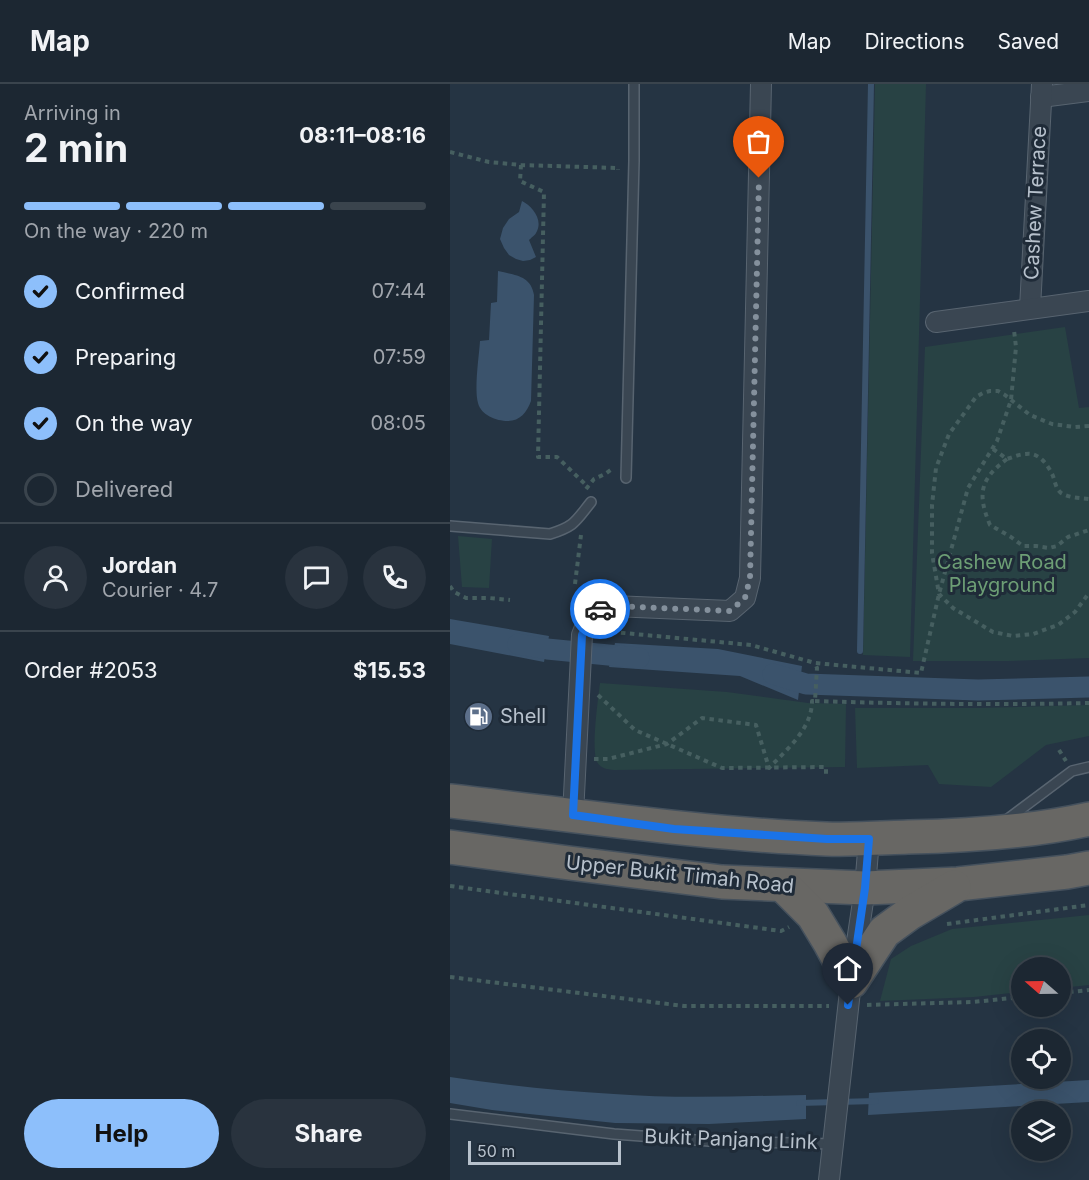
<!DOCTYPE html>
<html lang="en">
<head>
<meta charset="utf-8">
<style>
  :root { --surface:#1c2732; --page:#29333e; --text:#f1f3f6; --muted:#a0a5ac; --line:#3a444d; --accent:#8dbffb }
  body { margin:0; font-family:Inter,sans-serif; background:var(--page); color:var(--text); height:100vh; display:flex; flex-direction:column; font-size:22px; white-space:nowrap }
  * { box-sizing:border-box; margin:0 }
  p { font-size:20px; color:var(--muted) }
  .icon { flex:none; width:33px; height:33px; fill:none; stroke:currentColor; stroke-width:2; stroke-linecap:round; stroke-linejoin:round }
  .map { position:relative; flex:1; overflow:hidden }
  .side { display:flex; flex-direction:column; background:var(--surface); width:450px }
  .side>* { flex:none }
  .needle { width:39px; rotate:290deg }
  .buttons { position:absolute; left:561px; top:873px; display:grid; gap:12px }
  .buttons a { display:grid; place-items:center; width:60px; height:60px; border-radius:50%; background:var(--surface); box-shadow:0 6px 24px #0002,0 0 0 2px var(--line); font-size:30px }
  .scale { position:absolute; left:18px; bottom:15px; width:153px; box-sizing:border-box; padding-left:6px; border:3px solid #b7c1cc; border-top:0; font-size:16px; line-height:21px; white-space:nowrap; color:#b7c1cc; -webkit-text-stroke:4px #1f2b38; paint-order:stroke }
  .pin { position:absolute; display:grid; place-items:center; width:51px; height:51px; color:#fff; margin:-62px -26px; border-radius:50% 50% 50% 0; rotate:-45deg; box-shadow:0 0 6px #0007 }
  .pin .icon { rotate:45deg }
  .courier { position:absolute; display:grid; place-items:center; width:60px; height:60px; margin:-30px; border:4px solid #1a73e8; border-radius:50%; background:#fff; color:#222; box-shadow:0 2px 8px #0007 }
  .summary em { font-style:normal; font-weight:700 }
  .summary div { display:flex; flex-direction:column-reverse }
  .summary { display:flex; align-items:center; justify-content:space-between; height:102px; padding:0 24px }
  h1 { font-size:39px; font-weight:700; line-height:45px }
  .bar { display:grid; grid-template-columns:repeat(4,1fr); gap:9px 6px; align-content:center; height:72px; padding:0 24px }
  .bar i { height:8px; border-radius:4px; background:var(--line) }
  .bar .selected { background:var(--accent) }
  .bar p { grid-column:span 4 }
  .line { display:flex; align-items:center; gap:15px; padding:0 24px; border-top:2px solid var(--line) }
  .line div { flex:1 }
  .round { display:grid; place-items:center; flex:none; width:63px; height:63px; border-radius:32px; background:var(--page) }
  ol { padding:0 24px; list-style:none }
  li { display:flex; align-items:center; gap:18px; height:66px }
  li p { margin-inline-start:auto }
  li .icon { padding:6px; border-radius:50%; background:var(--accent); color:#111; stroke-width:4 }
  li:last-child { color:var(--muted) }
  li i { width:33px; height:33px; border:3px solid var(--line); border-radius:50% }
  .cta { display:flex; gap:12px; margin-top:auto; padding:12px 24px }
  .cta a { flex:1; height:69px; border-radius:36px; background:var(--accent); color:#111; font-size:24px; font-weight:700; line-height:69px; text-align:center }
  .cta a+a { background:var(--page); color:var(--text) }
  header { display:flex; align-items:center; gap:36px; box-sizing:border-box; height:84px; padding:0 30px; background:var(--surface); border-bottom:2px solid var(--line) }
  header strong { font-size:28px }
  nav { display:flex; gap:33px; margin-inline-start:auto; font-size:21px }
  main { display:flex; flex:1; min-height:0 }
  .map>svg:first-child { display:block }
  .green { fill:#284244 }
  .water { fill:#3b536c }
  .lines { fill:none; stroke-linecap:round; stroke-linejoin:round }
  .stream { stroke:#3b536c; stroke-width:6 }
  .canal { stroke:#3b536c; stroke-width:21 }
  .service-casing { stroke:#586470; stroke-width:12 }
  .minor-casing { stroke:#586470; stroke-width:22 }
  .trunk-casing { stroke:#45515d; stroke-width:36 }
  .path { stroke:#465f60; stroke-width:4; stroke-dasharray:4.5 4.5; stroke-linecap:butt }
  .service { stroke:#3a4652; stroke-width:9 }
  .minor { stroke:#3a4652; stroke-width:20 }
  .trunk { stroke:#686764; stroke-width:33 }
  .done { stroke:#84909c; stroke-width:6; stroke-dasharray:0 10.8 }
  .route { stroke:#1a73e8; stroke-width:8 }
  .labels { text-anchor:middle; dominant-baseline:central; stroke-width:6; stroke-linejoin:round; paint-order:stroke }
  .street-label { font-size:20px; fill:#b7c1cc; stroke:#1f2b38 }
  .park-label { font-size:20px; fill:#6d9e75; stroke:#1f2b38 }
  .poi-label { font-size:20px; fill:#b7c1cc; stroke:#1f2b38; text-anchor:start }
</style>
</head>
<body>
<header>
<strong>Map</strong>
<nav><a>Map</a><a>Directions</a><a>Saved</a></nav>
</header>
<main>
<section class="side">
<div class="summary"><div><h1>2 min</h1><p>Arriving in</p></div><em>08:11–08:16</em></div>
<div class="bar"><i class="selected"></i><i class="selected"></i><i class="selected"></i><i></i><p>On the way · 220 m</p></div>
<ol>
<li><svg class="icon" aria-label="check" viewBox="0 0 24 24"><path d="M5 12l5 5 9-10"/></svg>Confirmed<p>07:44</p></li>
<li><svg class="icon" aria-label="check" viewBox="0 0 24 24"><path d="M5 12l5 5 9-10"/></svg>Preparing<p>07:59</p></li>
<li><svg class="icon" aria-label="check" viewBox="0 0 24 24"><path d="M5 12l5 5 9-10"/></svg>On the way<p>08:05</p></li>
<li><i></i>Delivered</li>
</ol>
<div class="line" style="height:108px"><a class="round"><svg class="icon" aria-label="person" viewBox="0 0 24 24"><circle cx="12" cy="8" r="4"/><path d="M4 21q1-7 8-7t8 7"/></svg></a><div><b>Jordan</b><p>Courier · 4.7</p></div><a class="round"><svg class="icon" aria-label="chat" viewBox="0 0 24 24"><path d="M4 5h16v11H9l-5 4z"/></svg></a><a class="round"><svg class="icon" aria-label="phone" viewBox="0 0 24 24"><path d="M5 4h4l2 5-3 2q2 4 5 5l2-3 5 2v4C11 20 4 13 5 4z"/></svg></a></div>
<div class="line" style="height:78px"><div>Order #2053</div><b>$15.53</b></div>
<div class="cta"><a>Help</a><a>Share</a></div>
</section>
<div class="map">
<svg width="639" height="1096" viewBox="0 0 639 1096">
  <rect width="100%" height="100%" fill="#253443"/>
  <g class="green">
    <polygon points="425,0 476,0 460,573 413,571"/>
    <polygon points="615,243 629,324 639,323 639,574 558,577 463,577 475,263"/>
    <polygon points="8,452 42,455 39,504 12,503"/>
    <path d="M 150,599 L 277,608 L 358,619 L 396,620 L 395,683 L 164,686 C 157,685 151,685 147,678 C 141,666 148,615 150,599 Z"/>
    <polygon points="639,621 639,652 596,661 541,703 489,700 478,681 407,684 405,624 526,624"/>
    <polygon points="639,831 639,901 611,904 610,884 572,884 571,908 524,913 430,917 441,875 461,862 502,845"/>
  </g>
  <g class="water">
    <path d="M 72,117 C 82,122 94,136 86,149 C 86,150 80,155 79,156 L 86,173 L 80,176 L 73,177 L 66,175 L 59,171 L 54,164 L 50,155 L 53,144 L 59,135 L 69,128 Z"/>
    <path d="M 48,187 C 64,191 81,191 84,211 L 81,317 C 77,328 70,337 58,337 C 46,337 31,331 28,319 C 24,305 29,272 30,257 L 39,256 L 41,219 L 47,218 Z"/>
    <polygon points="0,535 99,552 94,578 0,560"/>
    <polygon points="165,559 268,565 352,582 348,616 290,592 159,583"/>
    <path d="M 0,993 C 54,1001 109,1007 164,1010 C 228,1015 292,1012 356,1011 L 356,1035 L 259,1040 L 165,1039 L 42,1026 L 0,1019 Z"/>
    <polygon points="639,996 639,1018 418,1031 419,1009"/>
  </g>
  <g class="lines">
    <g class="stream">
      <polyline points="410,567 421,0"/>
      <polyline points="349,1019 426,1017"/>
    </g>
    <g class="canal">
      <polyline points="68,560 97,565 189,574"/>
      <polyline points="323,590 356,600 528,606 639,603"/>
    </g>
    <defs>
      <g id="service">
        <polyline points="176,394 184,77 184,0"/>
        <path d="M 0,442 L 100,450 C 125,442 125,438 141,418"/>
        <polyline points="138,534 139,505"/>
        <polyline points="555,737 622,687 639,683"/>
        <polyline points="0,1030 164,1050 259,1057 383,1060"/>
      </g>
      <g id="minor">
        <polyline points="591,13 639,7"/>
        <polyline points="580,224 592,0"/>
        <polyline points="486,238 639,217"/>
        <path d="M 123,731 L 132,551 C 139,532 143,526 163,522 L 280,527 L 295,514 L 300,494 L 311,0"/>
        <polyline points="379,1096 401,898 415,804 419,755"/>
      </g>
      <g id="trunk">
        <path d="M 0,717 C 125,731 250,750 376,755 C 403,756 431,754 458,753 C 519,752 580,748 639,735"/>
        <polyline points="0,763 119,779 272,798 415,804 508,800 617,788 639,784"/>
        <polyline points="333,801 363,831 380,859 401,898 434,848 460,829 504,803"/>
      </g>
    </defs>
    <use href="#service" class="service-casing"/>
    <use href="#minor" class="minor-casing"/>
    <use href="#trunk" class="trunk-casing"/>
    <g class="path">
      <polyline points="0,68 39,78 71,81 168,84 168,86"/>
      <polyline points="71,81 70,97 94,108 88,373 107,373 138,403"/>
      <polyline points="639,342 625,343 602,340 580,331 555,311 548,307 540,307 533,309 526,313 499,350 486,384 482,421 482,469 489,510 503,524 543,548 563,552 583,550 608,541 625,528 639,509"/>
      <path d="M 543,365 L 557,375 C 563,373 570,370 576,370 C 589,368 598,381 603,392 C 605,398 606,405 611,409 C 619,414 631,414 639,415"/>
      <path d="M 557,375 C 530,395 527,410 540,441 L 561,453 L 573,462 L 586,462 L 599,464 L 607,462 L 618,453 L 639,446"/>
      <polyline points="136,405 144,395 155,390 162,385"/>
      <polyline points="125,500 131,451"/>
      <polyline points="0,502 4,508 16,514 39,514 60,516"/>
      <polyline points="153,547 301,561 365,579 471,589 489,510 518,404 547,357 561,316 566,263 564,246"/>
      <polyline points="148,611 185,646 272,684 376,683 376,691"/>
      <path d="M 365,617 C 457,620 548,621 639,619"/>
      <polyline points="609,666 616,677"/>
      <path d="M 144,675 L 158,675 L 217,660 L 252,634 L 306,641 L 319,684 C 337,665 362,645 362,617 L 365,617 L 367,584 L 365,579"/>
      <polyline points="0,802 331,847 339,843"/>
      <polyline points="497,840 639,821"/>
      <polyline points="0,893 234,922 379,922"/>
      <polyline points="610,909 639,906"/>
      <polyline points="417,921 523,918 572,913"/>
    </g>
    <use href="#service" class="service"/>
    <use href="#minor" class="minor"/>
    <use href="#trunk" class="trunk"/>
  </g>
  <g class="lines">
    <polyline class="done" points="150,525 163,522 280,527 295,514 300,494 309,94"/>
    <polyline class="route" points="150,525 138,536 132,551 123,731 224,745 377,755 419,755 415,804 398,921"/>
  </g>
  <defs>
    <symbol id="fuel-disc" viewBox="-11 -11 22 22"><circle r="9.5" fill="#5c6f8a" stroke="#1f2b38"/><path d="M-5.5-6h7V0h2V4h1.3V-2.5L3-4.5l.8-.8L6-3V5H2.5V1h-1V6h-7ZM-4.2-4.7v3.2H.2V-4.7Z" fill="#fff"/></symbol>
  </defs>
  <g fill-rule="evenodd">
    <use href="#fuel-disc" x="12" y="616" width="33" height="33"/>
  </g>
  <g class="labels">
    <g class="street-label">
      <text transform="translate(585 119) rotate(-87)">Cashew Terrace</text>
      <text transform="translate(230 790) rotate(6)">Upper Bukit Timah Road</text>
      <text transform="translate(281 1055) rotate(2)">Bukit Panjang Link</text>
    </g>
    <g class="park-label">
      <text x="552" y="478">Cashew Road<tspan x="552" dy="23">Playground</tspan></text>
    </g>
    <g class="poi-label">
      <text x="50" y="632">Shell</text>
    </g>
  </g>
</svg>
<div class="buttons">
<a><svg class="needle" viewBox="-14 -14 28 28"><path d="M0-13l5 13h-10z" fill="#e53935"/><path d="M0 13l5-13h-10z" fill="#a0a5ac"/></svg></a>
<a><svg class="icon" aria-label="locate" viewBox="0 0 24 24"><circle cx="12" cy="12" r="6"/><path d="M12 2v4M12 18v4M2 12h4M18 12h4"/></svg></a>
<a><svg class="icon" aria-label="layers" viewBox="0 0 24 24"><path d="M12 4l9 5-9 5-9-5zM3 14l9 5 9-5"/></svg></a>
</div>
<div class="scale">50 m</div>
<div class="pin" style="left:309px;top:94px;background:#ea580c"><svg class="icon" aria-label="bag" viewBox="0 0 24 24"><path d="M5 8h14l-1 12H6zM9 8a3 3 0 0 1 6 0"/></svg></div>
<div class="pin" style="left:398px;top:921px;background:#1f2937"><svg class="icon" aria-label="home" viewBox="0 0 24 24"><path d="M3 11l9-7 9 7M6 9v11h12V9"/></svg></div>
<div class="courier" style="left:150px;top:525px"><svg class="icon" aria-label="car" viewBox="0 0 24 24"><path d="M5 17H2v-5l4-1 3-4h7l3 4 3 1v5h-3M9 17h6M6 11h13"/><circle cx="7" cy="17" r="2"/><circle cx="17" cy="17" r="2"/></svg></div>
</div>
</main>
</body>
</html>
